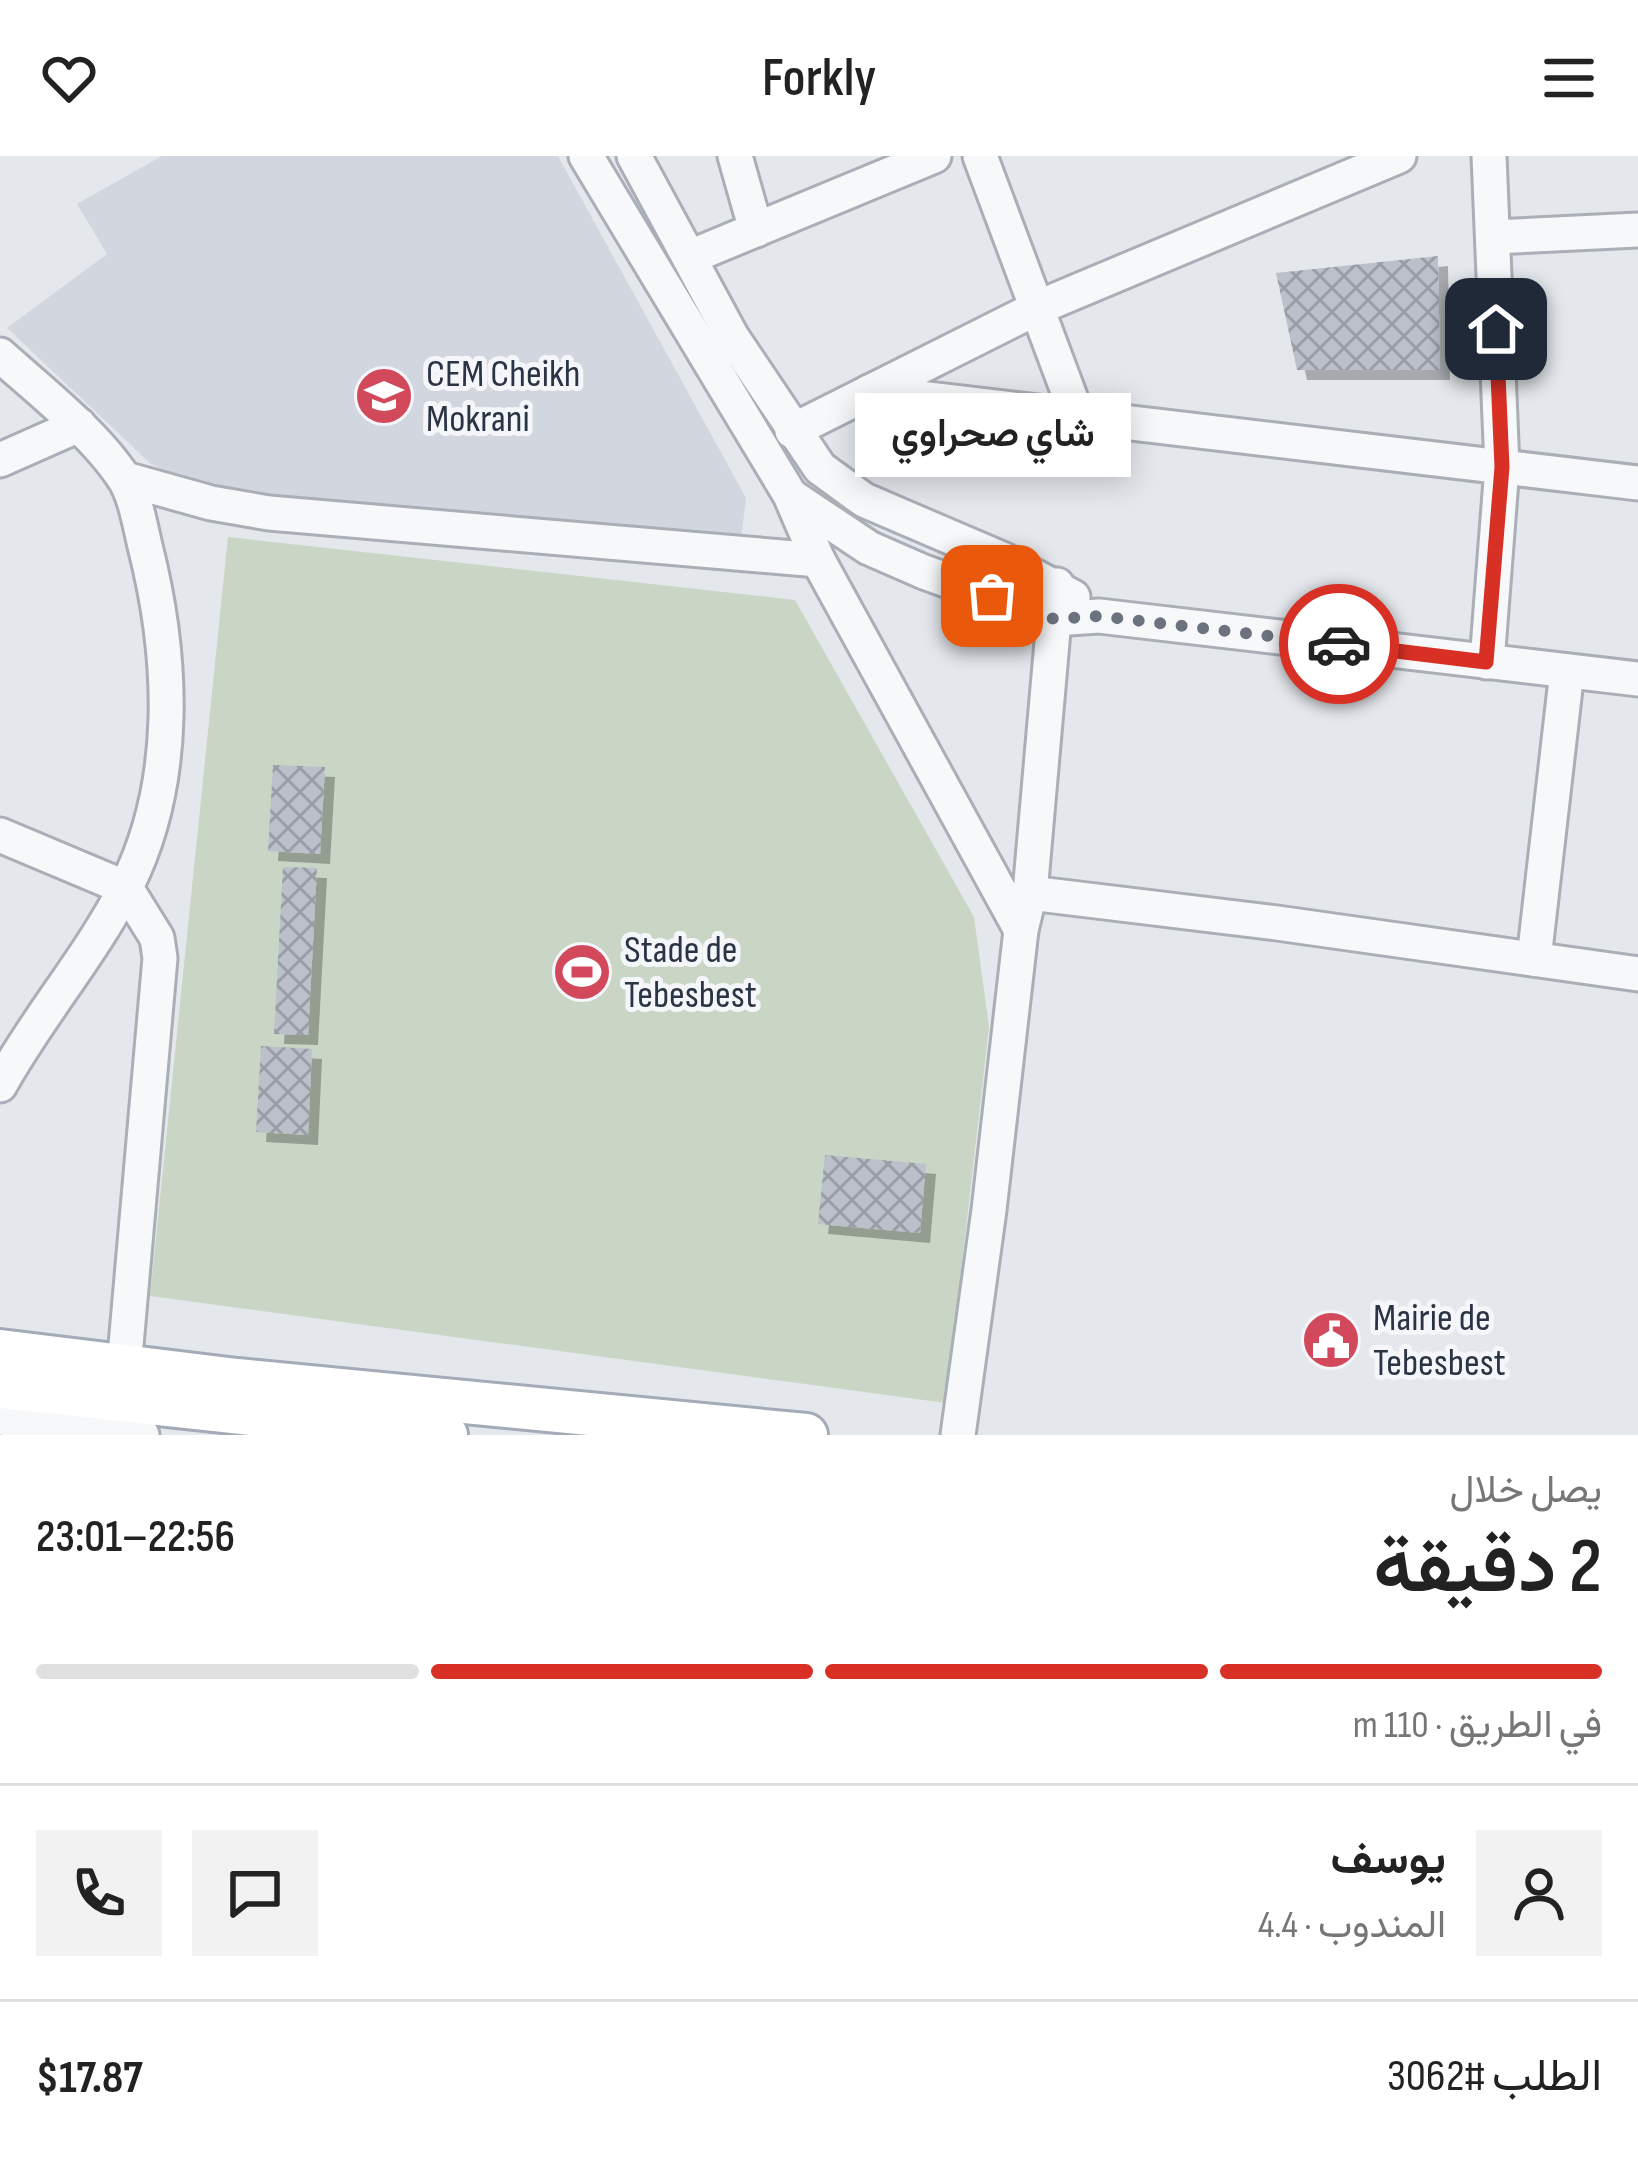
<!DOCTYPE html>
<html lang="ar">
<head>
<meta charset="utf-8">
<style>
  :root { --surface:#fff; --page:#f2f2f2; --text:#222; --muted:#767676; --line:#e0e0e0; --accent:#d93025 }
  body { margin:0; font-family:"Sofia Sans Condensed",Vazirmatn,sans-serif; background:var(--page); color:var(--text); direction:rtl; height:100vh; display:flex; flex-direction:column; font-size:45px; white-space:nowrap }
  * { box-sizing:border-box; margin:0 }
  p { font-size:39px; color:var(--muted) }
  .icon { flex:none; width:66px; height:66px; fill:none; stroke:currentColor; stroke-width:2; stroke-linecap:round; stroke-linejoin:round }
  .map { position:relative; height:1279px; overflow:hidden; direction:ltr }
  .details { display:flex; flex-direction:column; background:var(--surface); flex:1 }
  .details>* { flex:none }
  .pin { position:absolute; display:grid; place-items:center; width:102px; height:102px; color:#fff; margin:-51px; border-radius:24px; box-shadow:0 6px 18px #0006 }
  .courier { position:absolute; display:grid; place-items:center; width:120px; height:120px; margin:-60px; border:9px solid #d93025; border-radius:50%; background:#fff; color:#222; box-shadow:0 3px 15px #0007 }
  .bubble { position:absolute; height:84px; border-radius:0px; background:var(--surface); box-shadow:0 6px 30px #0003; font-size:39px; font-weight:600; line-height:84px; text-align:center; direction:rtl }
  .summary em { font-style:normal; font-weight:600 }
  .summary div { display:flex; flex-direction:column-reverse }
  .summary { display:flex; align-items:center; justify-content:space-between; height:204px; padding:0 36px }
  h1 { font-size:78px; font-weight:600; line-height:90px }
  .bar { display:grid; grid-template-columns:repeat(4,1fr); gap:18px 12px; align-content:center; height:144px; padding:0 36px }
  .bar i { height:15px; border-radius:9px; background:var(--line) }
  .bar .selected { background:var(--accent) }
  .bar p { grid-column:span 4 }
  .line { display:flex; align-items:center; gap:30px; padding:0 36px; border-top:3px solid var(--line) }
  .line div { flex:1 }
  .round { display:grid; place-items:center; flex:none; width:126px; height:126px; border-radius:0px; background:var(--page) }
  header { display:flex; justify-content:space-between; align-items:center; height:156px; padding:0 36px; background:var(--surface); font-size:54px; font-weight:600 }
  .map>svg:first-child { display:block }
  .built { fill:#d2d6de }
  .pitch { fill:#c9d6c5 }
  .building { fill:url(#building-cross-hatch); filter:url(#shadow) }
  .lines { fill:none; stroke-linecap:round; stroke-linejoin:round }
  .minor-casing { stroke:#a9aeb7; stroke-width:39 }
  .major-casing { stroke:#a3abb8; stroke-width:48 }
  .minor { stroke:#f7f8fa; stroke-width:33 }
  .major { stroke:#fff; stroke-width:42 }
  .done { stroke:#6c737f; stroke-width:12; stroke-dasharray:0 21.6 }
  .route { stroke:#d93025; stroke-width:15 }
  .labels { text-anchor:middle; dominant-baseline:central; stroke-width:10; stroke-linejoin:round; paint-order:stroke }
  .poi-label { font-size:39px; fill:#2b3445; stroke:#f4f6f9; text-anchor:start }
</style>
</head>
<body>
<header><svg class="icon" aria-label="menu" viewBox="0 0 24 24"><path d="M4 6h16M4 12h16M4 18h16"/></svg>Forkly<svg class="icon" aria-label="heart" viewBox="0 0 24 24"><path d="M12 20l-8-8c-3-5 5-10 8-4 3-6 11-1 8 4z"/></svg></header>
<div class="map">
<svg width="1638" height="1279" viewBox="0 0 1638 1279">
  <defs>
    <pattern id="building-cross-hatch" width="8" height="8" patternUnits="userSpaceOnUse" patternTransform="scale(3)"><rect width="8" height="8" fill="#bbc0ca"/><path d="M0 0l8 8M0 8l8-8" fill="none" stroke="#989da6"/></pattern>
    <filter id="shadow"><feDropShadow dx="10" dy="10" stdDeviation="0" flood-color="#0004"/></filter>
  </defs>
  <rect width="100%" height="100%" fill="#e4e7ec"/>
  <polygon class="built" points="162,0 558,0 746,342 741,384 223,345 151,308 7,172 107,98 77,48"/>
  <polygon class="pitch" points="228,381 795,444 974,761 989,871 946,1247 150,1140"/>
  <g class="building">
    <polygon points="1438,100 1440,214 1297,214 1276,117"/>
    <polygon points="273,609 325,611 320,698 268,695"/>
    <polygon points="283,711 317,712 308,879 274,878"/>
    <polygon points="261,890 312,893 308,979 256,976"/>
    <polygon points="825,999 926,1008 920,1077 818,1068"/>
  </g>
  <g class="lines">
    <defs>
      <g id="minor">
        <polyline points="586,0 790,339 818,404 1021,774"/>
        <polyline points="634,0 732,181 820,312 864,344 1004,404 1073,441"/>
        <polyline points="735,0 756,74"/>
        <polyline points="980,0 1078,262"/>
        <polyline points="1493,81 1638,74"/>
        <polyline points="690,101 934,0"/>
        <path d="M 0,199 C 39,234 94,277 123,321 C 135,338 140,369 145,390 C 173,500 179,625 127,729 C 91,800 38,860 0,929"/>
        <polyline points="869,236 1638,327"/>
        <polyline points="792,275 1037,152 1399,0"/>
        <polyline points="0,304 79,269"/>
        <polyline points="125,323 211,347 269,357 818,404"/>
        <polyline points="791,340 869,392 924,416 1054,463 1099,460 1638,523"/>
        <polyline points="1487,506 1502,311 1489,0"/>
        <polyline points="0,679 126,732 157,782 160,802 124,1212"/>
        <polyline points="1030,737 1277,767 1638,818"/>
        <polyline points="1534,803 1567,515"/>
        <polyline points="0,1262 142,1279"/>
        <polyline points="958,1279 989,1054 1021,774 1030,737 1057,429"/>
      </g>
      <g id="major">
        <polyline points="0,1195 237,1224 806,1279"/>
        <polyline points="0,1231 446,1279"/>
      </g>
    </defs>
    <use href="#minor" class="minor-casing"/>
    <use href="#major" class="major-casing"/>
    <use href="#minor" class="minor"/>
    <use href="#major" class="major"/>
  </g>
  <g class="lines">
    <polyline class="done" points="992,440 1054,463 1099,460 1339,488"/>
    <polyline class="route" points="1339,488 1486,506 1502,311 1496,173"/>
  </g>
  <defs>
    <symbol id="school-disc" viewBox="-11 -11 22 22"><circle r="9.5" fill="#d1495b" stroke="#f4f6f9"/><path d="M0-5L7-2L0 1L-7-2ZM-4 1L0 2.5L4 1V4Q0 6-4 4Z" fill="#fff"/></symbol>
    <symbol id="stadium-disc" viewBox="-11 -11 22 22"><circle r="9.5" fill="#d1495b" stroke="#f4f6f9"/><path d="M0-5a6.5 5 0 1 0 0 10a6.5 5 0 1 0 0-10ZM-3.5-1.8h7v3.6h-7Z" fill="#fff"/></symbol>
    <symbol id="civic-disc" viewBox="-11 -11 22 22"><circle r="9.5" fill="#d1495b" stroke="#f4f6f9"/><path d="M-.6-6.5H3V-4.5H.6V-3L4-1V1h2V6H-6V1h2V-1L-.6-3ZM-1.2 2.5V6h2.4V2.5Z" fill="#fff"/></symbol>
  </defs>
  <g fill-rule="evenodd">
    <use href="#school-disc" x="351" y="207" width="66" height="66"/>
    <use href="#stadium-disc" x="549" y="783" width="66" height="66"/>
    <use href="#civic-disc" x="1298" y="1151" width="66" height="66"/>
  </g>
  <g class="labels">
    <g class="poi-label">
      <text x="426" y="218">CEM Cheikh<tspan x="426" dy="45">Mokrani</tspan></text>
      <text x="624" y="794">Stade de<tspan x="624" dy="45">Tebesbest</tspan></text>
      <text x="1373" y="1162">Mairie de<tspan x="1373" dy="45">Tebesbest</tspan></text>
    </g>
  </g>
</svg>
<div class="pin" style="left:992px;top:440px;background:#ea580c"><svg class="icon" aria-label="bag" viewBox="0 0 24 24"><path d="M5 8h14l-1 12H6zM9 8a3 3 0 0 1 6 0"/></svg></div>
<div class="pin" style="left:1496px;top:173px;background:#1f2937"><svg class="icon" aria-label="home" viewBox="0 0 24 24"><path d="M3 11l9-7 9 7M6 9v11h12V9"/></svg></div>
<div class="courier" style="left:1339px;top:488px"><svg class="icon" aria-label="car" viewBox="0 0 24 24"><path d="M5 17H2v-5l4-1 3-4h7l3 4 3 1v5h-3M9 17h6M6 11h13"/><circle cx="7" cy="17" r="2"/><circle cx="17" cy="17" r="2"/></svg></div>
<div class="bubble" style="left:855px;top:237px;width:276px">شاي صحراوي</div>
</div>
<section class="details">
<div class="summary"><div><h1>2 دقيقة</h1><p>يصل خلال</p></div><em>22:56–23:01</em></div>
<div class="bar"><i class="selected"></i><i class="selected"></i><i class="selected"></i><i></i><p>في الطريق · 110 m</p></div>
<div class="line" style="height:216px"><a class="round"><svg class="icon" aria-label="person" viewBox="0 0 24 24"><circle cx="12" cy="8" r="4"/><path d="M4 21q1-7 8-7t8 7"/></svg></a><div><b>يوسف</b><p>المندوب · 4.4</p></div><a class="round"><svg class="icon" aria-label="chat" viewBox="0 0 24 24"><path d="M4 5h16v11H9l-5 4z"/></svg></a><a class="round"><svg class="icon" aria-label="phone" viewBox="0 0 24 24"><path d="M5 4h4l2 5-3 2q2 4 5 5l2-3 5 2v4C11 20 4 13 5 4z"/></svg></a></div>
<div class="line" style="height:156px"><div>الطلب #3062</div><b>$17.87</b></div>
</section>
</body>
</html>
